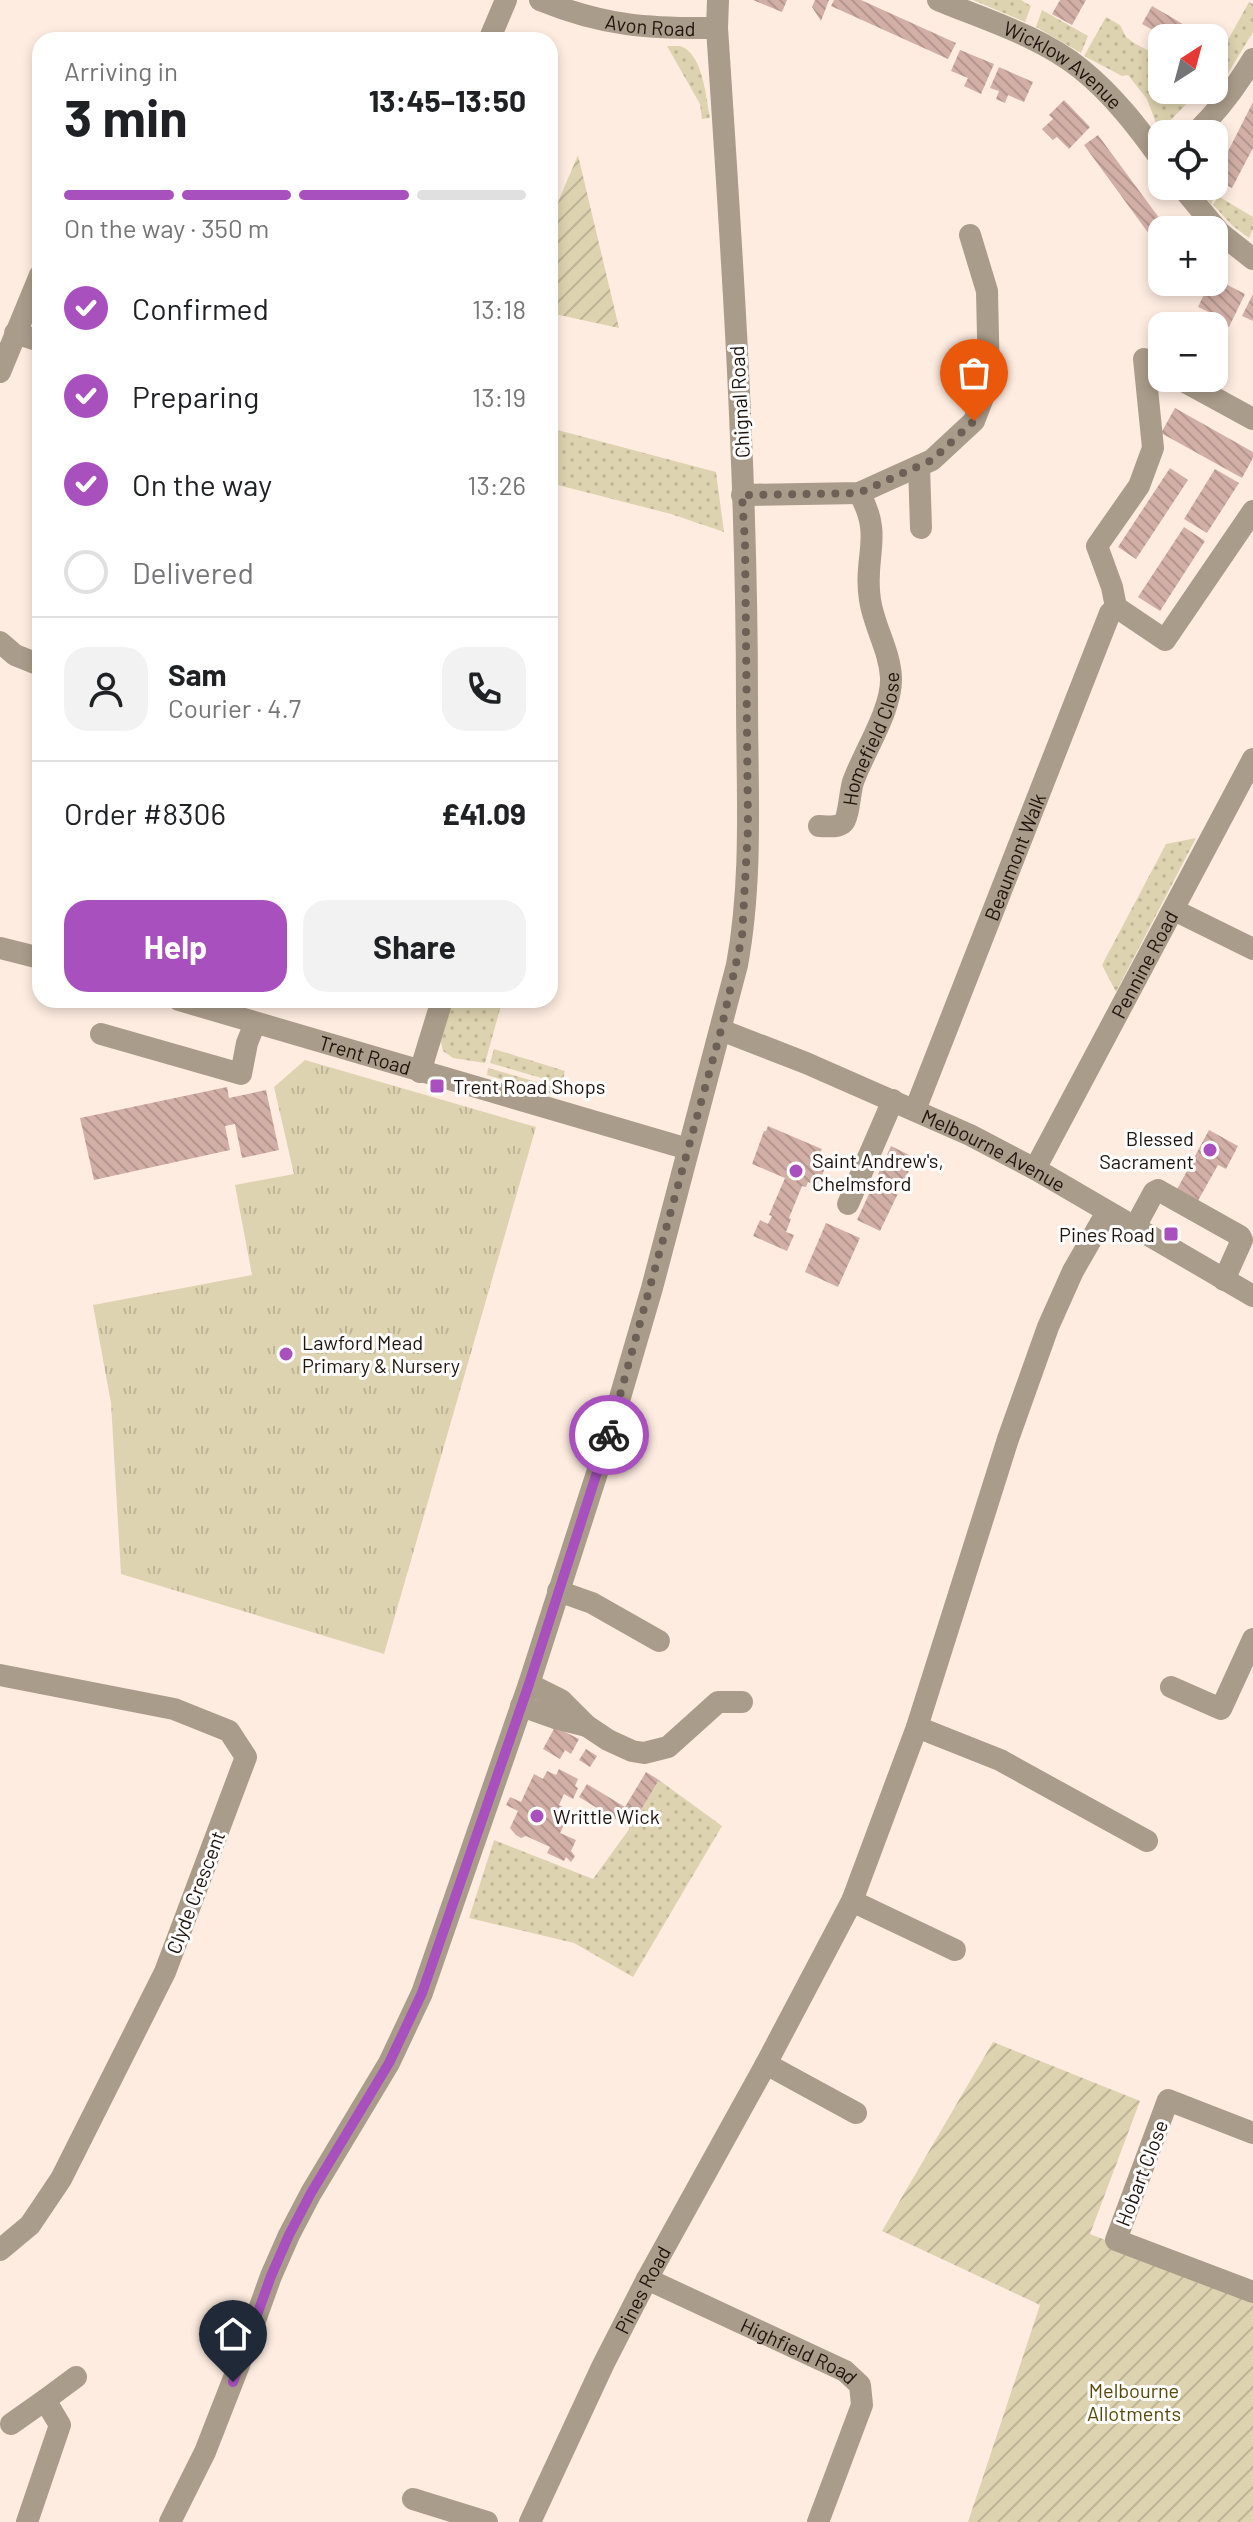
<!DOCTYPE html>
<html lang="en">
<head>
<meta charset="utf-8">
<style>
  :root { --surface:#fff; --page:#f2f2f2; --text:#202124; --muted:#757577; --line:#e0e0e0; --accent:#a851be }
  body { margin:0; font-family:Barlow,sans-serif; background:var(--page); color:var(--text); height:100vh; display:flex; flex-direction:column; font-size:30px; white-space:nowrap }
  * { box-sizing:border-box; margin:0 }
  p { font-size:26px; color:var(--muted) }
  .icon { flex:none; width:44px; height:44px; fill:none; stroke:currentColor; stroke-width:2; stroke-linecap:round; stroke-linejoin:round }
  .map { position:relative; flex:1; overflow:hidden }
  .details { position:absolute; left:32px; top:32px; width:526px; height:976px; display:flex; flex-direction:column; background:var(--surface); border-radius:24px; box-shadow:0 4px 12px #0003 }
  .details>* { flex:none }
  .needle { width:52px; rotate:36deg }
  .tools { position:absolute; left:1148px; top:24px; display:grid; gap:16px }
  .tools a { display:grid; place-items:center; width:80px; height:80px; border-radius:16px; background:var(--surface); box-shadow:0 4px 12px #0003; font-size:40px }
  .pin { position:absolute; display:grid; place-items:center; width:68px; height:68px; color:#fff; margin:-82px -34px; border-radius:50% 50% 50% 0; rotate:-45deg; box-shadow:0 0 8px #0007 }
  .pin .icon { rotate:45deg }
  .courier { position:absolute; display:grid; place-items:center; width:80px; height:80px; margin:-40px; border:6px solid #a851be; border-radius:50%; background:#fff; color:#222; box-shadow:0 2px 10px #0007 }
  .headline em { font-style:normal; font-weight:700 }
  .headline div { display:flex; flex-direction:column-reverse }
  .headline { display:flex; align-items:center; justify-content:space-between; height:136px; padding:0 32px }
  h1 { font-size:52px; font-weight:700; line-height:60px }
  .bar { display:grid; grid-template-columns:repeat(4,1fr); gap:12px 8px; align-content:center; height:96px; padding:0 32px }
  .bar i { height:10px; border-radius:6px; background:var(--line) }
  .bar .on { background:var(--accent) }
  .bar p { grid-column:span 4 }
  .line { display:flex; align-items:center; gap:20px; padding:0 32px; border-top:2px solid var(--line) }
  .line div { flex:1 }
  .round { display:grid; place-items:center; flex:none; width:84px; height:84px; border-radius:24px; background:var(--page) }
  ol { padding:0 32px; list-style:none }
  li { display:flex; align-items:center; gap:24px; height:88px }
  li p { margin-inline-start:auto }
  li .icon { padding:8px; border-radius:50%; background:var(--accent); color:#fff; stroke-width:4 }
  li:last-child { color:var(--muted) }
  li i { width:44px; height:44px; border:4px solid var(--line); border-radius:50% }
  .cta { display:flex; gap:16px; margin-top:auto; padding:16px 32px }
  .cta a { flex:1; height:92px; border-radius:24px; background:var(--accent); color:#fff; font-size:32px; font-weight:700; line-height:92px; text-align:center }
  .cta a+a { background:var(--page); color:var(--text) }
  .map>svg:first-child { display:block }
  .grass { fill:url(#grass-dots) }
  .park { fill:url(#park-tufts) }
  .garden { fill:url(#garden-furrows) }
  .building { fill:url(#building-back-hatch) }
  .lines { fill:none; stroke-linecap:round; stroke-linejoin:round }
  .minor { stroke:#aa9c8a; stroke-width:22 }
  .done { stroke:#6c6057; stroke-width:8; stroke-dasharray:0 14.4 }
  .route { stroke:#a851be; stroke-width:10 }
  .poi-dot { fill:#a851be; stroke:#fdfdfd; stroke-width:3 }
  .labels { text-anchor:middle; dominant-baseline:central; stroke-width:6; stroke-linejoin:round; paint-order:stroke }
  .street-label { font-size:20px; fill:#1e140d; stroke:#fdfdfd }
  .poi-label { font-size:20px; fill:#1e140d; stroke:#fdfdfd; text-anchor:start }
  .park-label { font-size:20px; fill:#574708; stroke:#fdfdfd }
</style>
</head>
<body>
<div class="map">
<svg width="1253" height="2522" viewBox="0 0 1253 2522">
  <defs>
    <pattern id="grass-dots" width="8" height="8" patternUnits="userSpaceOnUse" patternTransform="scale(2)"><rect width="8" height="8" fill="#ded3b0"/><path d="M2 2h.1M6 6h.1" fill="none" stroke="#beb496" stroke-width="1.8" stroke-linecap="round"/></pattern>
    <pattern id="park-tufts" width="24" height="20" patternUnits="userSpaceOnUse" patternTransform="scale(2)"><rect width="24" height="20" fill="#ded3b0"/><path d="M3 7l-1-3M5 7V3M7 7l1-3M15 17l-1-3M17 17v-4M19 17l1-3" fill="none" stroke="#beb496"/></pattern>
    <pattern id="garden-furrows" width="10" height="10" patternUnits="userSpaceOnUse" patternTransform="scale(2)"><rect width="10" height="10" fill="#ded3b0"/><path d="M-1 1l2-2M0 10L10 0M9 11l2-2" fill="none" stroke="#beb496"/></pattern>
    <pattern id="building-back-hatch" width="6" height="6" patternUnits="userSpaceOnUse" patternTransform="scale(2)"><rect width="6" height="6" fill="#d2afa6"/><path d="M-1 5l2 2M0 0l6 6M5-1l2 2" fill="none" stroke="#b4968e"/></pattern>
  </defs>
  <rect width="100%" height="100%" fill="#feece0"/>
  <g class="grass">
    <polygon points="973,0 1021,0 1031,6 1025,22"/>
    <polygon points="1249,2 1253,4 1253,32 1221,85 1214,80 1214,65"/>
    <polygon points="1042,10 1088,36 1081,53 1036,27"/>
    <polygon points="1106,17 1120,25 1126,37 1134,43 1162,58 1162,90 1200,90 1170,121 1179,131 1175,134 1160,134 1147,99 1128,75 1122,76 1084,56"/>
    <path d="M 667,46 C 667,46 679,46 680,46 C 703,53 706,98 710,118 L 702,119 L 700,104 Z"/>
    <polygon points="1214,179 1221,182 1211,204 1196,186 1214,186"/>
    <polygon points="1218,196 1253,217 1253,229 1249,238 1233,226 1213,205"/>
    <polygon points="550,428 716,472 724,532 671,514 550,483"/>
    <polygon points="1196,838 1116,992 1102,965 1166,844"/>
    <polygon points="452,1000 502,1002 485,1063 453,1058 443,1051 440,1038"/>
    <polygon points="494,1049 565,1071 562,1084 490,1063"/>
    <polygon points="488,1068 561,1089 559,1095 557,1096 487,1075"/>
    <polygon points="659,1780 722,1826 633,1977 574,1943 469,1918 494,1840 593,1879 630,1828"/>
  </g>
  <polygon class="park" points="305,1060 536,1127 384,1654 121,1574 111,1403 93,1305 252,1275 235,1185 294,1174 274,1087"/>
  <g class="garden">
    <polygon points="578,155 619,328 550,313 550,221"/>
    <polygon points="993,2042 1140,2101 1090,2234 1253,2297 1253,2522 968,2522 1040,2305 882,2231"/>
  </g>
  <g class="building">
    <polygon points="753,0 787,0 782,12"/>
    <polygon points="815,0 829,0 821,21 812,7"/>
    <polygon points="834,0 861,0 956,43 948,59 831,6"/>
    <polygon points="1060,0 1086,0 1072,25 1052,14"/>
    <polygon points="1152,6 1171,17 1206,38 1167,38 1142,24"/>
    <polygon points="1214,42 1222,47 1214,62"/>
    <polygon points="960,50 994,64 981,94 964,86 968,78 951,71"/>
    <polygon points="999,67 1033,82 1024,102 1008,95 1005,103 996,99 999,91 990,88"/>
    <polygon points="1064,100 1090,127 1069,149 1057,137 1053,140 1042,129 1053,119 1049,115"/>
    <polygon points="1253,102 1253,148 1232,188 1214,179"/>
    <polygon points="1098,135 1168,230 1162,230 1162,248 1160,249 1084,145"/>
    <polygon points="1214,278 1245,294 1229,327 1213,319 1215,315 1198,307 1210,282 1214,282"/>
    <polygon points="1179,282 1201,282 1197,291"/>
    <polygon points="1253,294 1253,321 1242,316"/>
    <polygon points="1175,408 1253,452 1253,458 1242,478 1161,433"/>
    <polygon points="1170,468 1188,480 1136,559 1118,547"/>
    <polygon points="1215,469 1239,483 1207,533 1184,519"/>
    <polygon points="1184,527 1205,541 1160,611 1138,597"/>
    <polygon points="227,1087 229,1098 266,1090 279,1150 242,1158 235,1124 225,1126 230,1150 94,1180 80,1118"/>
    <polygon points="768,1126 822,1149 820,1153 830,1157 817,1186 808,1182 806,1187 802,1186 789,1218 791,1219 786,1232 794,1235 787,1251 753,1236 760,1220 768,1224 772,1216 769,1215 785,1178 752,1164 764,1131 766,1131"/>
    <polygon points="1209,1130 1238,1146 1226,1169 1218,1165 1195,1206 1174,1195"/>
    <polygon points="891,1146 915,1158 880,1231 857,1220"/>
    <polygon points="826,1223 860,1238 838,1287 805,1272"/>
    <polygon points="555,1727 579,1739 571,1754 565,1750 560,1759 543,1749"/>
    <polygon points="586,1749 597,1756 590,1767 579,1760"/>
    <polygon points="559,1769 578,1779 575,1786 578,1788 573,1799 564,1794 559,1805 563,1807 556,1821 564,1825 560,1833 576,1840 571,1851 575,1856 571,1862 566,1857 564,1861 547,1853 550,1847 526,1836 521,1838 516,1835 510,1828 518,1811 506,1805 510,1797 521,1802 534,1774 543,1779 547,1771 556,1775"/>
    <polygon points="646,1772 659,1780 630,1828 579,1797 587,1784 625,1807"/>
  </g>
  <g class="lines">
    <g class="minor">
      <path id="s1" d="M 540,0 C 604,26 649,29 717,28"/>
      <path id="s2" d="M 938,0 C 986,20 1040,36 1081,69 C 1113,95 1138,127 1162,161"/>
      <polyline points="489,40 506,0"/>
      <path d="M 1194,134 C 1218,112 1236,87 1253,59"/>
      <polyline points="1181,186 1220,233 1253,259"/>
      <polyline points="15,333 40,341"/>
      <polyline points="1162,370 1144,359 1153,448 1139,486 1097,546 1112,587 1116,607 1165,640 1253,511"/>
      <polyline points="0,372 40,275"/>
      <polyline points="1178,378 1253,419"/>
      <polyline points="919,466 921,528"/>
      <polyline points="742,495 859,493 932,460 974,421 989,382 987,291 970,235"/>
      <polyline points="0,642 15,655 40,665"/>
      <path id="s3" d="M 819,826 C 825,826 838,828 843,823 C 849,817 850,791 853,782 C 864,751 892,710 891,678 C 890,651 874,627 870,600 C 863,556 884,536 859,493"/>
      <polyline points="1174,910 1253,949"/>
      <polyline points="0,948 40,958"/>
      <path id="s4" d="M 179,1000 L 688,1149"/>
      <path id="s5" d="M 721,1030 L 806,1063 L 970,1135 L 1035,1169 L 1253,1296"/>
      <polyline points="101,1034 241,1074 247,1043 255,1023"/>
      <polyline points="420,1072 442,1000"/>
      <path id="s6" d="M 915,1110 L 1110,613 L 1116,607"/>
      <path id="s7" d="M 1035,1169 L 1253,759"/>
      <polyline points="848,1204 893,1100"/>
      <polyline points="1135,1227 1154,1192 1158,1190 1240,1236 1242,1240 1224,1280"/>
      <polyline points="558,1591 592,1603 659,1641"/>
      <polyline points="0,1675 174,1709 229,1731 246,1757 165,1972 61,2179 30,2225 0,2250"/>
      <polyline points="529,1684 561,1700 587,1726 608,1740 632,1751 644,1753 668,1747 718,1702 742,1702"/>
      <polyline points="1171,1687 1221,1709 1253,1639"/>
      <polyline points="521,1706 555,1718 587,1726"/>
      <polyline points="917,1727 1000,1760 1147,1841"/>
      <polyline points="852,1901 955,1950"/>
      <polyline points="766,2064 856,2113"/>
      <polyline points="1253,2133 1168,2100 1116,2240 1253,2292"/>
      <path id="s8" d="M 647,2279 L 845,2371 L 860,2385 L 862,2405 L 818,2522"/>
      <polyline points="11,2424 45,2400"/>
      <polyline points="413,2499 487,2522"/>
      <polyline points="27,2522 60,2425 45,2400 76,2377"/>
      <path d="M 170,2522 L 205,2452 L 239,2365 L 271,2276 L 289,2235 L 311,2193 L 389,2063 L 422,1993 L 529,1684 L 607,1442 L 652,1288 L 737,965 C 753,878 747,788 747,700 C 747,476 732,252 717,28 L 718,0"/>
      <path id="s9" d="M 530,2522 L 603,2365 L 647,2279 L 766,2064 L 852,1901 L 917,1727 L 1008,1439 L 1048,1327 L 1073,1271 L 1107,1212"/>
    </g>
  </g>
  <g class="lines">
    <polyline class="done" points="609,1435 721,1030 742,937 748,828 745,542 742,495 859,493 932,460 974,421"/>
    <polyline class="route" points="233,2382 271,2276 289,2235 311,2193 389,2063 422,1993 529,1684 609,1435"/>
  </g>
  <g class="poi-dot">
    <rect x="429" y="1078" width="16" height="16" rx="4"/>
    <circle cx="1210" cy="1150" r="8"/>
    <circle cx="796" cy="1171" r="8"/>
    <rect x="1163" y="1226" width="16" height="16" rx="4"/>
    <circle cx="286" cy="1354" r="8"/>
    <circle cx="537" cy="1816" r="8"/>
  </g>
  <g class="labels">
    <g class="street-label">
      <text stroke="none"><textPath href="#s1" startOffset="114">Avon Road</textPath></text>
      <text stroke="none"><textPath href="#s2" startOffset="142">Wicklow Avenue</textPath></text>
      <text transform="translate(739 402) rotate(-93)">Chignal Road</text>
      <text stroke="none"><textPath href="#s3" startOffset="114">Homefield Close</textPath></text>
      <text stroke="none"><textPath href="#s6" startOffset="272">Beaumont Walk</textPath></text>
      <text stroke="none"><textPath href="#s7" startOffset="232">Pennine Road</textPath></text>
      <text stroke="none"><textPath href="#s4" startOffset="194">Trent Road</textPath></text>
      <text stroke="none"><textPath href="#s5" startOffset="298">Melbourne Avenue</textPath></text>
      <text transform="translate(195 1892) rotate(-69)">Clyde Crescent</text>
      <text transform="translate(1141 2173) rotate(-69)">Hobart Close</text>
      <text stroke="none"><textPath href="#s9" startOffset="258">Pines Road</textPath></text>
      <text stroke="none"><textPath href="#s8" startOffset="168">Highfield Road</textPath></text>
    </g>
    <g class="poi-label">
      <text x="453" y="1086">Trent Road Shops</text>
      <text x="1194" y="1138" text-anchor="end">Blessed<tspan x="1194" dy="23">Sacrament</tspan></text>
      <text x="812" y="1160">Saint Andrew's,<tspan x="812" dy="23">Chelmsford</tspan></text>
      <text x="1155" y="1234" text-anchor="end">Pines Road</text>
      <text x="302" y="1342">Lawford Mead<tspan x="302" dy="23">Primary &amp; Nursery</tspan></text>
      <text x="553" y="1816">Writtle Wick</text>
    </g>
    <g class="park-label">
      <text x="1134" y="2390">Melbourne<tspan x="1134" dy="23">Allotments</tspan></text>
    </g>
  </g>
</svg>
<div class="tools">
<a><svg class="needle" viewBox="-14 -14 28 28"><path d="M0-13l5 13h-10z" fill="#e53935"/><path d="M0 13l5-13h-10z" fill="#757577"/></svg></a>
<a><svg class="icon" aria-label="locate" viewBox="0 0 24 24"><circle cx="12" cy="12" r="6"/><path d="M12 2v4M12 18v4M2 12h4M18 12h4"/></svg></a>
<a>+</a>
<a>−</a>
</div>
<div class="pin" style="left:974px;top:421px;background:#ea580c"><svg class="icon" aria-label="bag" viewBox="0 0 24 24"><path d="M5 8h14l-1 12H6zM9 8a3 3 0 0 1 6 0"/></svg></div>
<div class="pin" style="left:233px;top:2382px;background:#1f2937"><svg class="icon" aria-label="home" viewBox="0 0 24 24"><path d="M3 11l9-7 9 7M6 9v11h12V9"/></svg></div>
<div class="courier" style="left:609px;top:1435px"><svg class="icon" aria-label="bike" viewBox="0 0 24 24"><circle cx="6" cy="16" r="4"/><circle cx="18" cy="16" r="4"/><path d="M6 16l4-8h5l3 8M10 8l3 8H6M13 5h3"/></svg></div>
<section class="details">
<div class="headline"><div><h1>3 min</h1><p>Arriving in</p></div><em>13:45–13:50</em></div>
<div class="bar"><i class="on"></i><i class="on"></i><i class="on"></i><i></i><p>On the way · 350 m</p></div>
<ol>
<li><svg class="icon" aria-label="check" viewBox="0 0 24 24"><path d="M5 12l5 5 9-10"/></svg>Confirmed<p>13:18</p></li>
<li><svg class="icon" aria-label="check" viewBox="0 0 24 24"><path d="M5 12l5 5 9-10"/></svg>Preparing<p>13:19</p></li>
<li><svg class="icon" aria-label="check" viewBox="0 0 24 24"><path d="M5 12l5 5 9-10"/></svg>On the way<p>13:26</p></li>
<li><i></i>Delivered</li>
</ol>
<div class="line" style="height:144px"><a class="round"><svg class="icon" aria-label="person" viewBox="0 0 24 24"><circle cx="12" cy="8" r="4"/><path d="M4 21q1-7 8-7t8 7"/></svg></a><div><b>Sam</b><p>Courier · 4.7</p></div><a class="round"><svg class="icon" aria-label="phone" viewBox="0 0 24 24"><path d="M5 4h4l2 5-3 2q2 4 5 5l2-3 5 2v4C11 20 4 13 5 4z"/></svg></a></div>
<div class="line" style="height:104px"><div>Order #8306</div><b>£41.09</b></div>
<div class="cta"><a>Help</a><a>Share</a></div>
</section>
</div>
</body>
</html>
